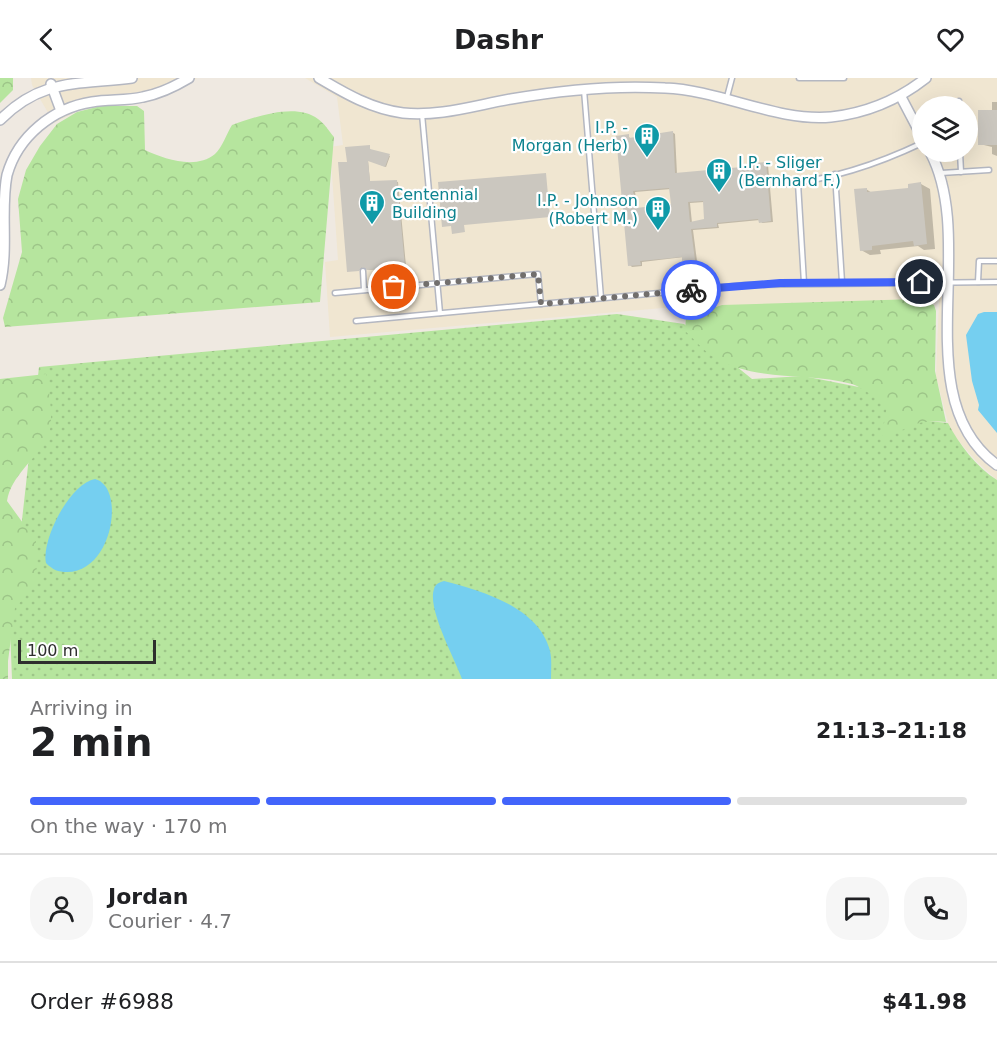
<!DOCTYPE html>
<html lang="en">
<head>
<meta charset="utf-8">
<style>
  :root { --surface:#fff; --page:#f6f6f6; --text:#202124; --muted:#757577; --line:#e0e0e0; --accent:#4264fb }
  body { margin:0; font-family:"DejaVu Sans",sans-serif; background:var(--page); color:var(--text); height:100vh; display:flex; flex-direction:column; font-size:22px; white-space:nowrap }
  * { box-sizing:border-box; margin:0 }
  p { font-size:20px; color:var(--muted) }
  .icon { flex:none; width:33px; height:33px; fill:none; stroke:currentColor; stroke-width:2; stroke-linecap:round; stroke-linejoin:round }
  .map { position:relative; height:601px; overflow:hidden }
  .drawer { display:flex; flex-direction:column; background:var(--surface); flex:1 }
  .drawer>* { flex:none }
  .fabs { position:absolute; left:912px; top:18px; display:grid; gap:12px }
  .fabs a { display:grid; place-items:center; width:66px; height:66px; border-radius:50%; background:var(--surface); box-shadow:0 6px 24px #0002; font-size:30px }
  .scale { position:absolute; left:18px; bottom:15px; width:138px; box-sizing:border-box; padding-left:6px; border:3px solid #2e2e2e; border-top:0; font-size:16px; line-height:21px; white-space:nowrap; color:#2e2e2e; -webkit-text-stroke:4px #fff; paint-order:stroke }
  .pin { position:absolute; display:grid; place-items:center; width:51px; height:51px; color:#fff; margin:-26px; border:3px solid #fff; border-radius:50%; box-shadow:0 2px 6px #0007 }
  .courier { position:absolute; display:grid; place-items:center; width:60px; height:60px; margin:-30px; border:4px solid #4264fb; border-radius:50%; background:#fff; color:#222; box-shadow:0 2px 8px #0007 }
  .summary em { font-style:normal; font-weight:800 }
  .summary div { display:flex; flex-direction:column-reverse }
  .summary { display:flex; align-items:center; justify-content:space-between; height:102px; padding:0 30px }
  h1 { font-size:39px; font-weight:800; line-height:45px }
  .bar { display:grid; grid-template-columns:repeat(4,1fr); gap:9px 6px; align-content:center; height:72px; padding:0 30px }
  .bar i { height:8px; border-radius:4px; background:var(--line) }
  .bar .on { background:var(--accent) }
  .bar p { grid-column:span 4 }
  .line { display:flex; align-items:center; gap:15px; padding:0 30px; border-top:2px solid var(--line) }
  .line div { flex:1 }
  .round { display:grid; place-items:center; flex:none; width:63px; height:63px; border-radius:24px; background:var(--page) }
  header { display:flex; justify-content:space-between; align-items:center; height:78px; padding:0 30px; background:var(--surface); font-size:27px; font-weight:800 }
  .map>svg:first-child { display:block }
  .education { fill:#f0e6d1; fill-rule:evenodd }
  .grass { fill:url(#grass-dots) }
  .forest { fill:url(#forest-crowns) }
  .water { fill:#75cff0 }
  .shadow { fill:#0003; fill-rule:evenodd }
  .building { fill:#cbc7bf; fill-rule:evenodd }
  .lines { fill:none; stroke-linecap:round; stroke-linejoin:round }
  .service-casing { stroke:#b4b7c1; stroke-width:7 }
  .tertiary-casing { stroke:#b4b7c1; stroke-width:12 }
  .service { stroke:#fff; stroke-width:4 }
  .tertiary { stroke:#fff; stroke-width:9 }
  .done { stroke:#726f6d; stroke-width:6; stroke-dasharray:0 10.8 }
  .route { stroke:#4264fb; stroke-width:8 }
  .labels { text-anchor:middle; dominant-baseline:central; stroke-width:4.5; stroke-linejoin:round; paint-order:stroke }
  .culture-label { font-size:16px; fill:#0d838f; stroke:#fff; text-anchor:end }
</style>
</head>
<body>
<header><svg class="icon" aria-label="back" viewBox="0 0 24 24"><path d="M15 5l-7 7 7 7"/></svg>Dashr<svg class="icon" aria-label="heart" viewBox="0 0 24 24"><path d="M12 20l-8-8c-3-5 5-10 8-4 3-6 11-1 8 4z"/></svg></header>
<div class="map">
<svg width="997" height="601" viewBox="0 0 997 601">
  <defs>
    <pattern id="grass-dots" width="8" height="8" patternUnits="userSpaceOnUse" patternTransform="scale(1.5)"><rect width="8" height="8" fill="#b6e59e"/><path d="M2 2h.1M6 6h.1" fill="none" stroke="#9dc588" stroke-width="1.8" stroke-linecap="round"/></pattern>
    <pattern id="forest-crowns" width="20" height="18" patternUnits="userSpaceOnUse" patternTransform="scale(1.5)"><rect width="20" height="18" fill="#b6e59e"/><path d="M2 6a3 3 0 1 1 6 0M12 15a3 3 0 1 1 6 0" fill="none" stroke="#9dc588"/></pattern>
  </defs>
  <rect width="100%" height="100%" fill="#efe9e1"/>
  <g class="education">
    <polygon points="31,0 197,0 173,15 148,24 82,31 54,45 32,7"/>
    <path d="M 305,0 L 997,0 L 997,402 L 977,384 L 956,360 L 948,345 L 936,298 L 939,221 L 663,230 L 330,259 L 325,184 L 338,182 L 330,69 L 343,67 L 337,19 ZM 922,28 L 968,28 L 968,74 L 922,74 Z"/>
  </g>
  <path class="grass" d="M 617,236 L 684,246 L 752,301 L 803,298 L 879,313 L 897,340 L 948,345 C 959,366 976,389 997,402 L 997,601 L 12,601 L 10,550 L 39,289 Z"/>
  <g class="forest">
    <polygon points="0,0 13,0 13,12 0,25"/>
    <path d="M 101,28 L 137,28 L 144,33 L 145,72 C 164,81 196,92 215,76 C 222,70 227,55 232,47 C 255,39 296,24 318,41 C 324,45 329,53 334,59 L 320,224 L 5,249 L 3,240 L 22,174 L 18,121 L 26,92 L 40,68 L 57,46 L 77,34 Z"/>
    <path d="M 917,221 L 934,227 L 936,233 L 935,293 L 946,344 C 915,342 911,348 886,361 L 882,357 L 887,328 C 876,321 864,310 852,306 C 805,293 755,305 712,278 C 702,271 694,261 685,253 L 686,239 L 722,227 Z"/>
    <path d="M 46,296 C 49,311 55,347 47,361 C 35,382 11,398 7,423 L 36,463 L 37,505 L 15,530 L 8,583 L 8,601 L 0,601 L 0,301 Z"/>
  </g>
  <g class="water">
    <polygon points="984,234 997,234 997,355 978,332 979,327 972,303 966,257 978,236"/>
    <path d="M 95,401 C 126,409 113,494 67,494 C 58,494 53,492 46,485 C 41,462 70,405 95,401 Z"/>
    <path d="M 444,503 C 482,513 539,529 550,573 C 552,581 551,592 551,601 L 462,601 C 455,581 427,531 434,511 C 435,506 440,504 444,503 Z"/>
  </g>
  <g class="shadow">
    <polygon points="992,24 997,24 997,78 992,76 992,69 980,66 992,34"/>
    <path d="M 672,54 L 675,56 L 677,96 L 768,87 L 773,144 L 762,145 L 760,142 L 718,146 L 719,150 L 693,152 L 697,183 L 686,184 L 684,179 L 642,184 L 642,188 L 632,189 L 630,187 L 628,58 L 631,61 ZM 671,111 L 672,128 L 638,131 L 635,114 ZM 704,124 L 706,142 L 692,145 L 690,125 Z"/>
    <polygon points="369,68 371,73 390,78 386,89 368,82 370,104 398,104 406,188 369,192 364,188 360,192 349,193 348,85"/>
    <polygon points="921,106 930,111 935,171 924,172 918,168 880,172 881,176 870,177 861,172 866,111 872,115 910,111"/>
  </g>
  <g class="building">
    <rect x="978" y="32" width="19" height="35"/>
    <path d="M 673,53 L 675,95 L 753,88 L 753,85 L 766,84 L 771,143 L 759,145 L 758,141 L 717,145 L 717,149 L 691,151 L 695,182 L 682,183 L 682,179 L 640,183 L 641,187 L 628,188 L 616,58 L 629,56 L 629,60 ZM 669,110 L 671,126 L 636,130 L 633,113 ZM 703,123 L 704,141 L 690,144 L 688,124 Z"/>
    <polygon points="370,67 370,71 390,76 385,89 368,83 370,103 397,102 405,189 367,192 362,189 359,193 347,194 338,84 347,84 345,69"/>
    <polygon points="546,95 550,139 464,147 465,154 452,156 451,148 442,149 438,104"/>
    <polygon points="921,104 927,166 914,168 913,163 872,168 872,172 860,173 854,111 867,110 867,114 908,110 908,106"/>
  </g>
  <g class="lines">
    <defs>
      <g id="service">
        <polyline points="799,0 844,0"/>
        <polyline points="584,12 601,220"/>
        <polyline points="727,19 732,0"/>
        <polyline points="959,23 959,28"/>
        <polyline points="422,36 440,235"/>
        <polyline points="960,74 961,94"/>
        <polyline points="941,95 989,92"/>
        <polyline points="835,96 842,204"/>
        <polyline points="798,105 804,205"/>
        <path d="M 786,106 C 832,101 880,85 922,65"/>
        <polyline points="363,193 364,212"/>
        <polyline points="978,204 979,183 997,183"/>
        <polyline points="335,215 538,196 541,226"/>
        <polyline points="356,243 745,207 997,204"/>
      </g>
      <g id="tertiary">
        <path d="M 319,0 C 346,16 372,31 403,35 C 439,39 476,27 511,21 C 562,12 614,7 665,10 C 720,12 777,44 831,39 C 868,35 898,22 926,0"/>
        <polyline points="51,6 61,33"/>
        <polyline points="901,19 922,59"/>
        <path d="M 0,42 C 42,0 77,7 132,0"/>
        <path d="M 930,74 C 979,165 905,320 997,387"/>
        <path d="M 0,207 C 9,170 0,133 7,97 C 18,58 53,30 92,24 C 109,21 126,23 143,19 C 159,16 174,9 189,0"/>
      </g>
    </defs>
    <use href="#service" class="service-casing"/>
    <use href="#tertiary" class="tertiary-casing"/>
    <use href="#service" class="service"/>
    <use href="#tertiary" class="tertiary"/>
  </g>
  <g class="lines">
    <polyline class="done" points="394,209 538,196 541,226 691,212"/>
    <polyline class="route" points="691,212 780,205 921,204"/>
  </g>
  <defs>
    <symbol id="building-pin" viewBox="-11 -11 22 30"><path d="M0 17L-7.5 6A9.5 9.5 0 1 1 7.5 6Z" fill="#0f9aa8" stroke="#fff"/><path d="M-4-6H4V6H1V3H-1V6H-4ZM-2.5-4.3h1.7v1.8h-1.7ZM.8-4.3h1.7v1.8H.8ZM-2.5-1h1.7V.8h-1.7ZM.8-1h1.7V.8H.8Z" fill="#fff"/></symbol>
  </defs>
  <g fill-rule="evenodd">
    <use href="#building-pin" x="632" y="43" width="30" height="40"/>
    <use href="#building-pin" x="704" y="78" width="30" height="40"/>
    <use href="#building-pin" x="357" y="110" width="30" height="40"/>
    <use href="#building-pin" x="643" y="116" width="30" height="40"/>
  </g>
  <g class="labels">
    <g class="culture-label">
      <text x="628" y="49">I.P. -<tspan x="628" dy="18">Morgan (Herb)</tspan></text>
      <text x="738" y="84" text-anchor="start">I.P. - Sliger<tspan x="738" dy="18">(Bernhard F.)</tspan></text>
      <text x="392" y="116" text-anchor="start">Centennial<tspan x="392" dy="18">Building</tspan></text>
      <text x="638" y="122">I.P. - Johnson<tspan x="638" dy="18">(Robert M.)</tspan></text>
    </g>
  </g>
</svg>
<div class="fabs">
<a><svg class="icon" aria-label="layers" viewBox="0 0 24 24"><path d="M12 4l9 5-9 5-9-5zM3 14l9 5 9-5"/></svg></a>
</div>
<div class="scale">100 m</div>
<div class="pin" style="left:394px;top:209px;background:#ea580c"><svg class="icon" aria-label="bag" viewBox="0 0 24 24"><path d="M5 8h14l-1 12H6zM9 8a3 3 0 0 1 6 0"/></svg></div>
<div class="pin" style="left:921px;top:204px;background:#1f2937"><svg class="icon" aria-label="home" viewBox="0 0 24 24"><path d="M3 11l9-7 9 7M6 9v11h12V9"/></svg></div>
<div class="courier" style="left:691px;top:212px"><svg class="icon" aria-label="bike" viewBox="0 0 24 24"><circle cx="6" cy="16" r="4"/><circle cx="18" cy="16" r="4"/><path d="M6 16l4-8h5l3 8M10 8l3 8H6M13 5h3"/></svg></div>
</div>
<section class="drawer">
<div class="summary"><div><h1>2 min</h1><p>Arriving in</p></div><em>21:13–21:18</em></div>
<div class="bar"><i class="on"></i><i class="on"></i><i class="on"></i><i></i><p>On the way · 170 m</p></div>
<div class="line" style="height:108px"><a class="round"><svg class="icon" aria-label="person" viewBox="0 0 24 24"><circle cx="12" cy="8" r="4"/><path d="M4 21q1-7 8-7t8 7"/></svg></a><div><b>Jordan</b><p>Courier · 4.7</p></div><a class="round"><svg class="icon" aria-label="chat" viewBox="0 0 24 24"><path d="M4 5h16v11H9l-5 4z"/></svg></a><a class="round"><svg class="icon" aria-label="phone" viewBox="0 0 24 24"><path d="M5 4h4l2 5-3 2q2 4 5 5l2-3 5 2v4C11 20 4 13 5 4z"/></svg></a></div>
<div class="line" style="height:78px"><div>Order #6988</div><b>$41.98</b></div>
</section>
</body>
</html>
